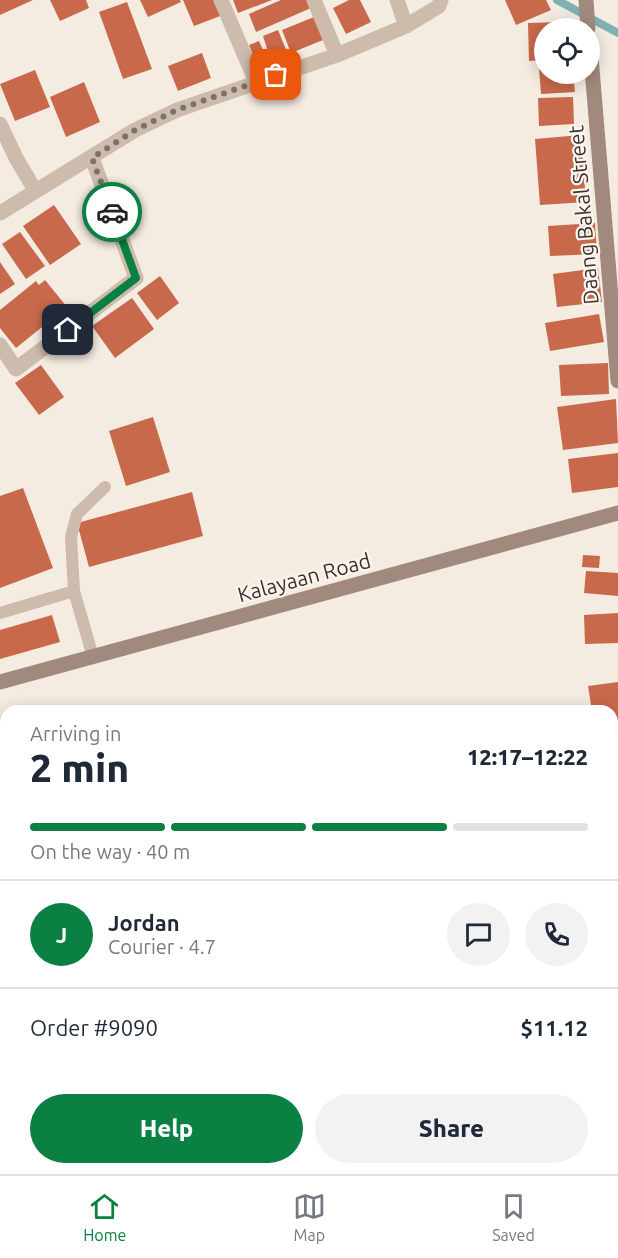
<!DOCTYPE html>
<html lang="en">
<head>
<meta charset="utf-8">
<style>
  :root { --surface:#fff; --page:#f2f2f3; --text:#1f2937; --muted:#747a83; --line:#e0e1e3; --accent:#0b8043 }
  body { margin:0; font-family:Ubuntu,sans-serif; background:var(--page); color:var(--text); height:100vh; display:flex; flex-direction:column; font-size:22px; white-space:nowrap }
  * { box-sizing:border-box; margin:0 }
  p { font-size:20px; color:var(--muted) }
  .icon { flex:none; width:33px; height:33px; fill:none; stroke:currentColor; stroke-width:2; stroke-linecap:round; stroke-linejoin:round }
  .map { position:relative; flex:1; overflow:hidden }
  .details { position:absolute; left:0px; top:705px; width:618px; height:470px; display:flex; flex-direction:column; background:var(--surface); border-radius:18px 18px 0 0; box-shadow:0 3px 15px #0003 }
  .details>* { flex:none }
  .buttons { position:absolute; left:534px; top:18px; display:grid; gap:12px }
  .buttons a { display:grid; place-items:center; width:66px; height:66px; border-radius:50%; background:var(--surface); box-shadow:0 3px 15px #0003; font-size:30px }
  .pin { position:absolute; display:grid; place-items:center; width:51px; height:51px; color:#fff; margin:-26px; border-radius:12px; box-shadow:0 3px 9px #0006 }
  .courier { position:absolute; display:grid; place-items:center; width:60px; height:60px; margin:-30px; border:4px solid #0b8043; border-radius:50%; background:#fff; color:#222; box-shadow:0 2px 8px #0007 }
  .summary em { font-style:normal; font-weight:800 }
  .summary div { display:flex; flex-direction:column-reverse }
  .summary { display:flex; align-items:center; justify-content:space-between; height:102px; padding:0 30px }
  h1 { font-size:39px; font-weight:800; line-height:45px }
  .bar { display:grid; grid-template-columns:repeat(4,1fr); gap:9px 6px; align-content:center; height:72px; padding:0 30px }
  .bar i { height:8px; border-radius:4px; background:var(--line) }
  .bar .active { background:var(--accent) }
  .bar p { grid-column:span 4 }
  .line { display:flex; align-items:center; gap:15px; padding:0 30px; border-top:2px solid var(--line) }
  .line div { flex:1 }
  .round { display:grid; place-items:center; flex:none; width:63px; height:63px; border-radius:32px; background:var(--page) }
  .button { display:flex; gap:12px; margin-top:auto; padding:12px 30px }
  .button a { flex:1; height:69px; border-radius:36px; background:var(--accent); color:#fff; font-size:24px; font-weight:800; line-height:69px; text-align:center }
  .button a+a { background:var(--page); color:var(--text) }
  .menu { display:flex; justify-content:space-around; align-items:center; height:84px; border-top:2px solid var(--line); background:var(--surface); font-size:16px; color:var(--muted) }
  .menu a { display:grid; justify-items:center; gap:3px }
  .menu .active { color:var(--accent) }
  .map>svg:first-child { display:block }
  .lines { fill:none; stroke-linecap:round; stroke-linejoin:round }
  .stream { stroke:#7fb0b2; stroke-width:8 }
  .building { fill:#c8694b }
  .lane { stroke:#cdbbac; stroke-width:12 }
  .street { stroke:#cdbbac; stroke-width:15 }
  .secondary { stroke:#a18a7d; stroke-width:15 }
  .done { stroke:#7c716b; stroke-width:6; stroke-dasharray:0 10.8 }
  .route { stroke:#0b8043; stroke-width:8 }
  .labels { text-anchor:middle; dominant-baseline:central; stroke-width:4.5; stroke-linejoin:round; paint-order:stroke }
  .street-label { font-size:21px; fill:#3b302b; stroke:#fbf5ee }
</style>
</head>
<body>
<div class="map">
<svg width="618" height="1174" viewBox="0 0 618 1174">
  <rect width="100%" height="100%" fill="#f4ebe1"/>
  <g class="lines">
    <polyline class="stream" points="557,0 618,33"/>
  </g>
  <g class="building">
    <polygon points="0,0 33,0 0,15"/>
    <polygon points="50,0 86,0 89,8 60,21"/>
    <polygon points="140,0 180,0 181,2 148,17"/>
    <polygon points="183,0 217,0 223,15 194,26"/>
    <polygon points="233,0 272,0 238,13"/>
    <polygon points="281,0 307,0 311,8 256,32 249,14"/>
    <polygon points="349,0 360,0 371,22 346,34 333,8"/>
    <polygon points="505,0 546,0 551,10 516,25"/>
    <polygon points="127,2 152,69 123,79 99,12"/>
    <polygon points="314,17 323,40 291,53 282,30"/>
    <polygon points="559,22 559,28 544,28 544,60 529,61 528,23"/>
    <polygon points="278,30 287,52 270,58 263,36"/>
    <polygon points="259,41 267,60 257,64 249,45"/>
    <polygon points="202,53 211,78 178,91 168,66"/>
    <polygon points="539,68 544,68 544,74 573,74 575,92 541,94"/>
    <polygon points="35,70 50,107 15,121 0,84"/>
    <polygon points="84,82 100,122 66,137 50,97"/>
    <polygon points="573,97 574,124 539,126 538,98"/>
    <polygon points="581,135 586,202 540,205 535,139"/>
    <polygon points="54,205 81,244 50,265 23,226"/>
    <polygon points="595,223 597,254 550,256 548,226"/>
    <polygon points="20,232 45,266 26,279 2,244"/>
    <polygon points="0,262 15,284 0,294"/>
    <polygon points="598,268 602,302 557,307 553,274"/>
    <polygon points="160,276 179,303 157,320 137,293"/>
    <polygon points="45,280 67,307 16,348 0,328 0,310 36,281 39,285"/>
    <polygon points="132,298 154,329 115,358 92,326"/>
    <polygon points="599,314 604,342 550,351 545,323"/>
    <polygon points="608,363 609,394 561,396 559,365"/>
    <polygon points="41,365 64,397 39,415 15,383"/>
    <polygon points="616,399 618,443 563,450 557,407"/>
    <polygon points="153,417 170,472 126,486 109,431"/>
    <polygon points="618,453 618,487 572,493 568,459"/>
    <polygon points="23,488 53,568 0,588 0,496"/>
    <polygon points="192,492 203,536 89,567 77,523"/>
    <polygon points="583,555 600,556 599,568 582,567"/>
    <polygon points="586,571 618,573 618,596 584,593"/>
    <polygon points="618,613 618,643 585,644 584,615"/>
    <polygon points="52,615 60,642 0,659 0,630"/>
    <polygon points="618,682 618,720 612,721 612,711 592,711 588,686"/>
    <rect x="612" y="733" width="6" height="28"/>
    <polygon points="618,768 618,779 612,779 612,769"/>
    <rect x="612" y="786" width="6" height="21"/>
    <polygon points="618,810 618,831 612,831 612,811"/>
    <polygon points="618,838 618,879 617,879 612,839"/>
    <rect x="612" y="899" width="6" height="23"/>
    <polygon points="612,934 618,934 618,951 613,951"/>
    <polygon points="615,978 618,978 618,993 616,993"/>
    <rect x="612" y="1037" width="6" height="28"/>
  </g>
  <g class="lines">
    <g class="lane">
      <polyline points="0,613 74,591"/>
      <polyline points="93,657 74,591 71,537 77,514 105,487"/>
    </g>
    <g class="street">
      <polyline points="221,0 256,82"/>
      <polyline points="314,0 337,55"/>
      <polyline points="397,0 406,26"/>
      <polyline points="0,124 16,158 35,190"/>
      <polyline points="0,213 135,130 177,110 337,55 406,26 439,6 441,0"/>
      <polyline points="0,345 16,369 136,278 92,158"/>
    </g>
    <g class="secondary">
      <polyline points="586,0 588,28"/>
      <polyline points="590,45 618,381"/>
      <polyline points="0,682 618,513"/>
    </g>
  </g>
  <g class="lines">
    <polyline class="done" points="112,212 92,158 135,130 177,110 276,75"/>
    <polyline class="route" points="68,330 136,278 112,212"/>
  </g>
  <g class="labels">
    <g class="street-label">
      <text transform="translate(583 215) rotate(-95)">Daang Bakal Street</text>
      <text transform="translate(304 577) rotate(-15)">Kalayaan Road</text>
    </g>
  </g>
</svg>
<div class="buttons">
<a><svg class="icon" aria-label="locate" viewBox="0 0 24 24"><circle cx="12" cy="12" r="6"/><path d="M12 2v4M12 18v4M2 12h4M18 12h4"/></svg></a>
</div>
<div class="pin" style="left:276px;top:75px;background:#ea580c"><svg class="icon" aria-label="bag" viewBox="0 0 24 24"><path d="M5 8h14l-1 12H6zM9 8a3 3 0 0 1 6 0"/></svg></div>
<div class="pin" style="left:68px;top:330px;background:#1f2937"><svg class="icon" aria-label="home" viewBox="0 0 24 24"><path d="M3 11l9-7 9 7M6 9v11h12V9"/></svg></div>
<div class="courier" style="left:112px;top:212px"><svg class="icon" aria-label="car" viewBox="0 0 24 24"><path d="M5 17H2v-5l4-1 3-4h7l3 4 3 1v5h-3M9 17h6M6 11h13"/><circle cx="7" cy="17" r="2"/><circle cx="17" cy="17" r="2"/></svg></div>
<section class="details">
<div class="summary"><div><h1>2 min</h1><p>Arriving in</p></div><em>12:17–12:22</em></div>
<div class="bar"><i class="active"></i><i class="active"></i><i class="active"></i><i></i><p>On the way · 40 m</p></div>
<div class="line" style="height:108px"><b class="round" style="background:var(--accent);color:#fff">J</b><div><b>Jordan</b><p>Courier · 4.7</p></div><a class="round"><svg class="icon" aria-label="chat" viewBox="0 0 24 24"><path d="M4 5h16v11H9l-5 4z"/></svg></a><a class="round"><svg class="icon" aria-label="phone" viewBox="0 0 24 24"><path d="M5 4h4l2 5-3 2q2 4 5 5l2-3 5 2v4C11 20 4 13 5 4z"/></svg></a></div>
<div class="line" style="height:78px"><div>Order #9090</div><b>$11.12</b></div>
<div class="button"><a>Help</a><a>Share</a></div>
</section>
</div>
<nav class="menu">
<a class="active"><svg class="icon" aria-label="home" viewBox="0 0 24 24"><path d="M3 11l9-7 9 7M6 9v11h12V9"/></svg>Home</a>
<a><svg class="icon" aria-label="map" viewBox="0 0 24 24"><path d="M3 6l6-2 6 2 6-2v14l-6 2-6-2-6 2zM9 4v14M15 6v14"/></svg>Map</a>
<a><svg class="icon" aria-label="saved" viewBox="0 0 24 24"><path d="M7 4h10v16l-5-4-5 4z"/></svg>Saved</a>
</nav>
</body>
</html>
